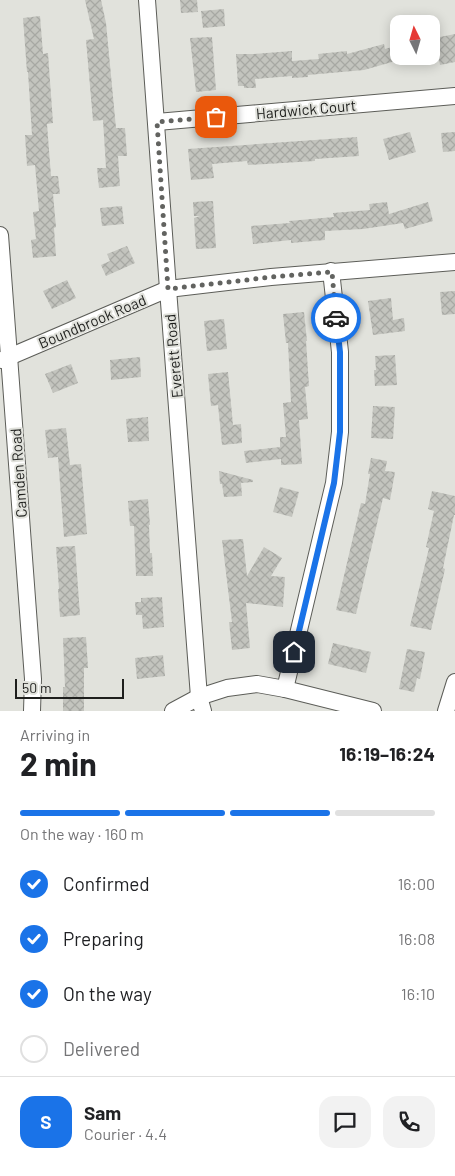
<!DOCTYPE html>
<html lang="en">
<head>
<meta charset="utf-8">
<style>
  :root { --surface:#fff; --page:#f2f2f2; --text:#202124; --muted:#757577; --line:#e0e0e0; --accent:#1a73e8 }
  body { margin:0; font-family:Barlow,sans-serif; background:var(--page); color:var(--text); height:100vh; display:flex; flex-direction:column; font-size:19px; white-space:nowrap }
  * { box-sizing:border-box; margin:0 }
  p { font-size:16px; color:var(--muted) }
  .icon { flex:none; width:28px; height:28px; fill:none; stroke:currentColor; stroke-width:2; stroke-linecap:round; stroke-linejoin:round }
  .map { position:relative; height:711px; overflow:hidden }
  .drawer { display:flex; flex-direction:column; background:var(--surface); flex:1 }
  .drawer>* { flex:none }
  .needle { width:32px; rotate:355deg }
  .tools { position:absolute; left:390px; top:15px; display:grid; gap:10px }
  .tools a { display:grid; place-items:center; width:50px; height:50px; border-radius:10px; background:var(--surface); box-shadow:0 2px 12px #0003; font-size:25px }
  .scale { position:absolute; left:15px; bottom:12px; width:109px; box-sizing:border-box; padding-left:5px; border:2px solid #1e1f1d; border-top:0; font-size:14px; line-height:18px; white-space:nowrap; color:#1e1f1d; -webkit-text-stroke:4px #e1e2dc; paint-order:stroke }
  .pin { position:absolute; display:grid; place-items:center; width:42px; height:42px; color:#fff; margin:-21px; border-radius:10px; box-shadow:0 2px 8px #0006 }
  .courier { position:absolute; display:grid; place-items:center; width:50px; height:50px; margin:-25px; border:4px solid #1a73e8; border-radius:50%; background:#fff; color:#222; box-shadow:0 1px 6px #0007 }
  .summary em { font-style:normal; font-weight:700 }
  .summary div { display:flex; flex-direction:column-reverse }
  .summary { display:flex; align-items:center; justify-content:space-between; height:85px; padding:0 20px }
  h1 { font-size:32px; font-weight:700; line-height:38px }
  .bar { display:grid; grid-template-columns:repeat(4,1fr); gap:8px 5px; align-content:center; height:60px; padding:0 20px }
  .bar i { height:6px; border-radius:4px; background:var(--line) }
  .bar .on { background:var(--accent) }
  .bar p { grid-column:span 4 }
  .line { display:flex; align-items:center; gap:12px; padding:0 20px; border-top:1px solid var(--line) }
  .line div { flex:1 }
  .round { display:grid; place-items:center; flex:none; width:52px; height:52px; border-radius:15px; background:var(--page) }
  ol { padding:0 20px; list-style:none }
  li { display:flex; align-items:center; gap:15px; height:55px }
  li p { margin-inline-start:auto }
  li .icon { padding:5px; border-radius:50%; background:var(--accent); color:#fff; stroke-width:4 }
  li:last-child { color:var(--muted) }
  li i { width:28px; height:28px; border:2px solid var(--line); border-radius:50% }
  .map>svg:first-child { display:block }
  .building { fill:url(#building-cross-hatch) }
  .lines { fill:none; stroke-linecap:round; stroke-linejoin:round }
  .minor-casing { stroke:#5c5d58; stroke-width:18 }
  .minor { stroke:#fff; stroke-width:16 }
  .done { stroke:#626360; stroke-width:5; stroke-dasharray:0 9 }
  .route { stroke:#1a73e8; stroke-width:6 }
  .labels { text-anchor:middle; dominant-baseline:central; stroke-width:4; stroke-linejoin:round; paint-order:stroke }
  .street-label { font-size:15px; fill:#1e1f1d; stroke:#e1e2dc }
</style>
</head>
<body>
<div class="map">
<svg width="455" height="711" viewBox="0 0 455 711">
  <defs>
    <pattern id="building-cross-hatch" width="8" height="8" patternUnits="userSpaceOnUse" patternTransform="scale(1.25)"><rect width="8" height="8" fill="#c3c4be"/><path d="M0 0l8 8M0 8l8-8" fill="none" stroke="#a7a8a3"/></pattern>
  </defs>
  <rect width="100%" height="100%" fill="#e1e2dc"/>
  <g class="building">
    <polygon points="85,0 101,0 106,23 116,128 125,128 127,156 118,156 120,186 99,188 97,168 106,168 103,120 93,121 86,40 94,39"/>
    <polygon points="180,0 197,0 198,12 181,13"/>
    <polygon points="224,9 225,26 203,28 201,11"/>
    <polygon points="40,16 43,54 48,53 53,123 47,124 51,176 58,176 60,194 53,194 56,227 54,228 56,256 33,258 31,240 36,239 33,212 39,211 35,165 27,166 25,135 32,135 28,72 27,72 23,18"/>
    <polygon points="455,34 455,62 440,65 435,38"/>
    <polygon points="212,37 216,90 196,92 190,38"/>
    <polygon points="384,44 385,49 399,45 399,60 364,70 308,75 308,77 292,78 292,76 255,79 256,88 244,88 244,86 238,86 236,54 254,54 292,51 292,61 319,59 318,54 347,51 347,54"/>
    <polygon points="410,132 416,152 389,160 383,139"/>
    <polygon points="455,132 455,151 443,152 441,133"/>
    <polygon points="357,137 359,156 315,159 315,161 248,165 247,161 212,164 214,178 191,180 188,149"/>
    <polygon points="213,201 216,248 196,249 194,218 200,216 194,216 193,202"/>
    <polygon points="387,202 389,214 428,202 433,221 405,229 403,223 363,229 325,231 325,240 291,243 291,240 253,244 251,226 290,223 289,221 334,217 333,213 370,210 369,204"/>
    <polygon points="122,206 124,224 102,226 100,208"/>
    <polygon points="127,246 135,263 106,276 101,265 110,261 107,254"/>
    <polygon points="67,280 76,298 52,309 43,291"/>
    <polygon points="455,291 455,314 442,315 440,292"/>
    <polygon points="391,298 393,320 404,318 405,331 373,335 368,301"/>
    <polygon points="304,312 307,341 306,341 309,386 305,387 308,419 299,420 302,464 281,465 281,459 246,463 244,451 280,447 280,437 286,437 283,403 291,402 288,343 286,343 283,314"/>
    <polygon points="224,319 227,349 207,351 204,321"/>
    <polygon points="395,355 397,385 375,386 374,370 376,370 375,356"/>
    <polygon points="140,357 141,377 111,380 110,360"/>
    <polygon points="71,364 78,383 53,393 45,374"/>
    <polygon points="228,372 233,425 241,424 242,443 222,445 218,405 211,406 208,374"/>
    <polygon points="373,406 395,407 393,439 371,438"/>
    <polygon points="148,417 149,441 128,442 126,419"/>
    <polygon points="66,428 70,465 81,464 87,534 64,537 58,457 48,458 45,430"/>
    <polygon points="371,458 387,461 385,471 395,472 390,500 383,498 356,614 336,610 361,503 365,504 370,474 368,474"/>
    <polygon points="219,471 253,480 253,482 241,483 242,496 224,497 222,484 220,484"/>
    <polygon points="280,487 299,492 292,517 273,512"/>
    <polygon points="432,491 455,496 455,515 454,515 443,568 445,569 431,630 410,626 429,548 426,547 434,511 428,509"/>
    <polygon points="148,499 150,525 149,525 150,553 152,553 153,576 136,576 134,526 130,526 128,501"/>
    <polygon points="243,539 247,576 264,547 282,558 271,576 285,577 283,607 246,603 250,648 232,650 229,622 232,622 222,540"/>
    <polygon points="75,546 80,615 60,617 58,589 59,589 56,547"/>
    <polygon points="162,597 164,627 143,629 142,615 136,615 135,602 141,602 141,598"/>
    <polygon points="86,637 88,668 84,668 84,711 63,711 63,687 65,687 63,638"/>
    <polygon points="333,643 371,652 366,673 328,664"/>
    <polygon points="407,649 425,652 420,679 417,678 414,692 399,689"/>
    <polygon points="163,655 165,676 137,679 135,658"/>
  </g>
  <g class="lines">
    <defs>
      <g id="minor">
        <polyline points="147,0 168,289 199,697 203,711"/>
        <polyline points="157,122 455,96"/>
        <polyline points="0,235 33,679 32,711"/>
        <polyline points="2,360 168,289 271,277 455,262"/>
        <polyline points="285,689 334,483 340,432 340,352 331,271"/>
        <polyline points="173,711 199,697 227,688 257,684 285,689 373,711"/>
        <polyline points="446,711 455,682"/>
      </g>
    </defs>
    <use href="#minor" class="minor-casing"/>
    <use href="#minor" class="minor"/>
  </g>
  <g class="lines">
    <polyline class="done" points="216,117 157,122 168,289 272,277 332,272 336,318"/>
    <polyline class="route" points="294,652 334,483 340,432 340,352 336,318"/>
  </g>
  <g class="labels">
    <g class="street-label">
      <text transform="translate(306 109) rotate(-5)">Hardwick Court</text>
      <text transform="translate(92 321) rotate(-23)">Boundbrook Road</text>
      <text transform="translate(173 356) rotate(-95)">Everett Road</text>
      <text transform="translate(18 473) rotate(-94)">Camden Road</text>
    </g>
  </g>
</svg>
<div class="tools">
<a><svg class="needle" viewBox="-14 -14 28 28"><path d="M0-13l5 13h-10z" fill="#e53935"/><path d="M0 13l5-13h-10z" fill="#757577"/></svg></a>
</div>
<div class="scale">50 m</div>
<div class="pin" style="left:216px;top:117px;background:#ea580c"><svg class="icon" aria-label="bag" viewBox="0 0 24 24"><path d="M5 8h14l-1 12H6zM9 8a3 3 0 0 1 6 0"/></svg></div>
<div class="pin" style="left:294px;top:652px;background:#1f2937"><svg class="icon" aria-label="home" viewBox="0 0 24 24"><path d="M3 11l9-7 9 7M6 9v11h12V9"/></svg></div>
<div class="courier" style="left:336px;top:318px"><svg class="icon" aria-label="car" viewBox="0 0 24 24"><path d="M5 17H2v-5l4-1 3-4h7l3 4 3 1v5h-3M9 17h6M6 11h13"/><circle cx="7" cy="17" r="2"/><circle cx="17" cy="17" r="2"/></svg></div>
</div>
<section class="drawer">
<div class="summary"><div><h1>2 min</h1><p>Arriving in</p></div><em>16:19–16:24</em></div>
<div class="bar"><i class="on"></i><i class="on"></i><i class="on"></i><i></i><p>On the way · 160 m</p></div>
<ol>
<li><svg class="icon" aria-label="check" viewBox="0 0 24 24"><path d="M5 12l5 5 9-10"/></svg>Confirmed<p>16:00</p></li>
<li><svg class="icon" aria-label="check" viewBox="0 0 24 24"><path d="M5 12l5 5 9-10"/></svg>Preparing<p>16:08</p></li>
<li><svg class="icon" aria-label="check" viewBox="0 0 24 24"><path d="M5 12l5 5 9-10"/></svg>On the way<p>16:10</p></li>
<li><i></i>Delivered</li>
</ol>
<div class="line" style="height:90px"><b class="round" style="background:var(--accent);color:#fff">S</b><div><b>Sam</b><p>Courier · 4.4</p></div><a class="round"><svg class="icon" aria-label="chat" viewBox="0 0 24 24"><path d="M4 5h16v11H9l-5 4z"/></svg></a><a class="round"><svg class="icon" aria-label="phone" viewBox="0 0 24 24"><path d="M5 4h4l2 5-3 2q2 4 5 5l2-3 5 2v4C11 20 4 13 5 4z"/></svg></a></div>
</section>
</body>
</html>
